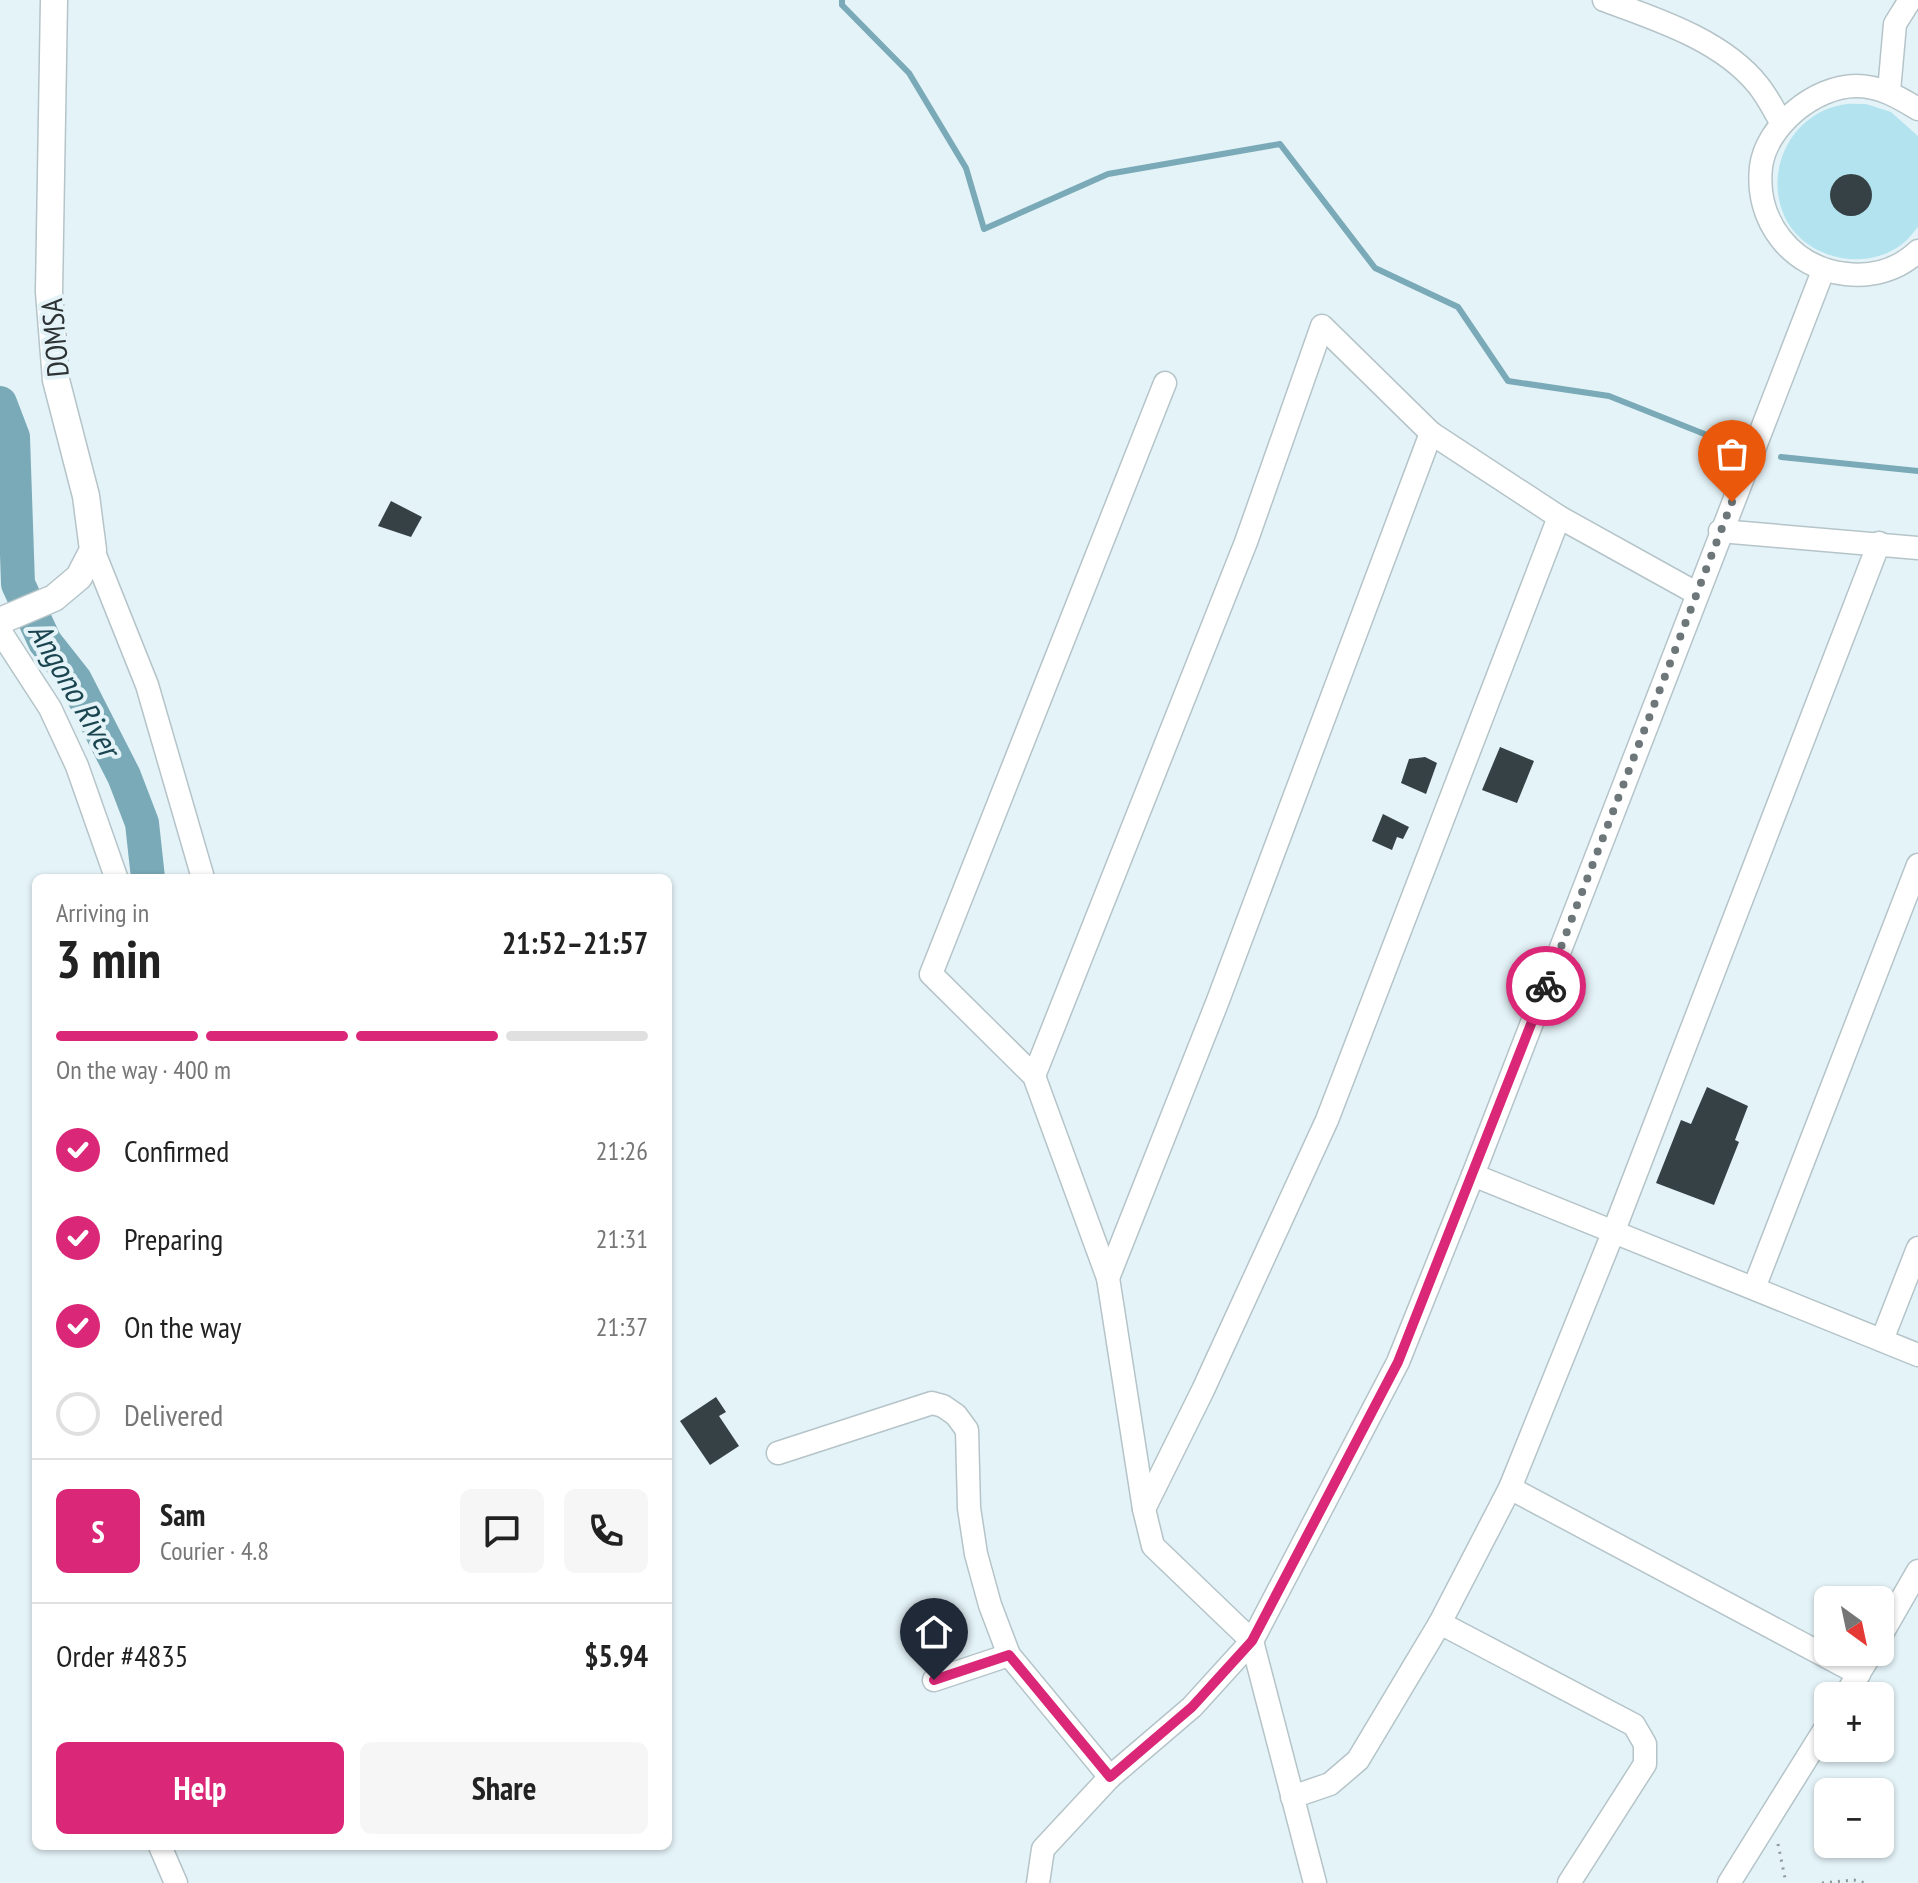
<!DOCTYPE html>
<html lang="en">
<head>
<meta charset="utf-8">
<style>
  :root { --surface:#fff; --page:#f6f6f6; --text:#222; --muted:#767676; --line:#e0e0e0; --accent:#db2777 }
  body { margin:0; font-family:"PT Sans Narrow",sans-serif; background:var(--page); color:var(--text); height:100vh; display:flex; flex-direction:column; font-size:30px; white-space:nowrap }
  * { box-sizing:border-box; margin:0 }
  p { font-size:26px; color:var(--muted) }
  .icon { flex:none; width:44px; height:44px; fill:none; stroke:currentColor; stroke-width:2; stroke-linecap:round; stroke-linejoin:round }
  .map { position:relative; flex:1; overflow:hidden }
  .panel { position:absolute; left:32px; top:874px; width:640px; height:976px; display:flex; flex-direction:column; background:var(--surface); border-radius:12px; box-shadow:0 2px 6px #0004 }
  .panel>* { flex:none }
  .needle { width:52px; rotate:147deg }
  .fabs { position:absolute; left:1814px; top:1586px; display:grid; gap:16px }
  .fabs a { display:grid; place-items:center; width:80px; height:80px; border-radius:12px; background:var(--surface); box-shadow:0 2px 6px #0004; font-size:40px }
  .pin { position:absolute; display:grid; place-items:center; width:68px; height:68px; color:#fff; margin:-82px -34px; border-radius:50% 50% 50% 0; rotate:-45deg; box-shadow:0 0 8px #0007 }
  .pin .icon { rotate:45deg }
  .courier { position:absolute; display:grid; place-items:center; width:80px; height:80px; margin:-40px; border:6px solid #db2777; border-radius:50%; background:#fff; color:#222; box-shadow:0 2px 10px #0007 }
  .summary em { font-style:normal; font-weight:600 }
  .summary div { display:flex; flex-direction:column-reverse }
  .summary { display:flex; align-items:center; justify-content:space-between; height:136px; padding:0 24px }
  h1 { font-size:52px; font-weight:600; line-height:60px }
  .bar { display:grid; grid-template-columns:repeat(4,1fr); gap:12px 8px; align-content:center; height:96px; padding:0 24px }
  .bar i { height:10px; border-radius:6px; background:var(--line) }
  .bar .current { background:var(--accent) }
  .bar p { grid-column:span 4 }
  .line { display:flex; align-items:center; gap:20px; padding:0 24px; border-top:2px solid var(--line) }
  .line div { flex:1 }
  .round { display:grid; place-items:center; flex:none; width:84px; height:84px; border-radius:12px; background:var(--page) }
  ol { padding:0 24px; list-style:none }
  li { display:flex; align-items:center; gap:24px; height:88px }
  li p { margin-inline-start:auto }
  li .icon { padding:8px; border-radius:50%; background:var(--accent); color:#fff; stroke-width:4 }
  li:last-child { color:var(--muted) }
  li i { width:44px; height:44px; border:4px solid var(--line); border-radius:50% }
  .button { display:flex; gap:16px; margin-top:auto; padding:16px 24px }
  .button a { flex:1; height:92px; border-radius:12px; background:var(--accent); color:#fff; font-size:32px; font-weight:600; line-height:92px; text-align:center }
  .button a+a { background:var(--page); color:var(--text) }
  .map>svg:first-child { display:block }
  .green { fill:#b4e3f0 }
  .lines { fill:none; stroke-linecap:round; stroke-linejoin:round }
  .stream { stroke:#7aaab7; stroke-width:6 }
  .river { stroke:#7aaab7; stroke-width:34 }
  .building { fill:#354145 }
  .minor-casing { stroke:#b5c4c8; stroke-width:25 }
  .major-casing { stroke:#b5c4c8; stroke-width:29 }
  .path { stroke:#8e999c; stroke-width:3; stroke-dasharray:2 6; stroke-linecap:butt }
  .minor { stroke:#fff; stroke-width:22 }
  .major { stroke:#fff; stroke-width:26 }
  .done { stroke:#6d7679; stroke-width:8; stroke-dasharray:0 14.4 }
  .route { stroke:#db2777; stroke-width:10 }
  .labels { text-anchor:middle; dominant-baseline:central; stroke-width:8; stroke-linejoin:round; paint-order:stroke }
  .street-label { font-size:30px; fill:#2d3334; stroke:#e4f3f8 }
  .water-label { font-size:32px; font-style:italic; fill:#1a4550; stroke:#e4f3f8 }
</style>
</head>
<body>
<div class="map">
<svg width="1918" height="1883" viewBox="0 0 1918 1883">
  <rect width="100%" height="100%" fill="#e4f3f8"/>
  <path class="green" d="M 1866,104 L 1891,112 L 1918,136 L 1918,227 C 1913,233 1907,241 1901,245 C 1862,274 1798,257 1782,210 C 1766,165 1794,114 1841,105 C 1848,103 1858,104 1866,104 Z"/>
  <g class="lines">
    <g class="stream">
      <polyline points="842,0 842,5 909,73 966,168 984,229 1108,174 1280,144 1375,268 1458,307 1508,381 1609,396 1717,439"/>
      <polyline points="1781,457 1918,471"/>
    </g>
    <polyline class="river" points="0,403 13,437 18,584 45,642 75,680 124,776 142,823 148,878"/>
  </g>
  <g class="building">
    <circle cx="1851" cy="195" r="21"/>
    <polygon points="391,501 422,517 411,537 378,526"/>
    <polygon points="1500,747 1534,761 1517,803 1482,790"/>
    <polygon points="1425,757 1437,763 1426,794 1401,783 1409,759"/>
    <polygon points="1383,814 1409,827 1403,839 1397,837 1392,850 1372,841"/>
    <polygon points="1707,1087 1748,1106 1735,1140 1739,1142 1714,1205 1656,1183 1681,1120 1691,1124"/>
    <polygon points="716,1397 726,1412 719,1416 739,1446 710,1465 680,1421"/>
  </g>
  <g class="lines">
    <defs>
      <g id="minor">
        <path d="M 1604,0 C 1656,19 1722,40 1758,85 C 1767,96 1774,110 1781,122"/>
        <polyline points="1889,91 1895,24 1910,0"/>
        <path d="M 1918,109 C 1898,97 1880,86 1856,86 C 1815,86 1766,126 1761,167 C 1755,222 1792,268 1846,274 C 1872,277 1898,270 1918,251"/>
        <polyline points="1165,383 931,974 1034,1076 1108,1278 1144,1509 1153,1546 1252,1641 1315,1883"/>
        <polyline points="1720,531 1918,548"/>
        <polyline points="93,550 147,685 203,878"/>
        <polyline points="0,631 50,708 77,766 116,877"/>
        <polyline points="1034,1076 1246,542 1322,326 1431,433 1559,517 1696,593"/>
        <polyline points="1473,1175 1918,1355"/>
        <polyline points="1108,1278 1217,1003 1431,433"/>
        <polyline points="1754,1288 1918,865"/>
        <polyline points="1882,1340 1918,1248"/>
        <polyline points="778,1453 932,1403 943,1406 956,1415 967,1430 969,1508 976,1554 990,1605 1009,1655 1110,1777"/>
        <polyline points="1510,1488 1859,1674"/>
        <polyline points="1144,1509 1203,1390 1327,1120 1559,517"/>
        <polyline points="1440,1623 1634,1725 1645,1744 1645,1764 1569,1883"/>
        <polyline points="1880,1637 1918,1571"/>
        <polyline points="934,1680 1009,1655"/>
        <polyline points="1845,1696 1872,1652"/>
        <polyline points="1292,1797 1330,1784 1358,1760 1440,1623 1510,1488 1613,1233 1879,543"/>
        <polyline points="160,1846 176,1883"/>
        <polyline points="1038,1883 1043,1849 1110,1777 1192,1707 1252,1641 1398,1362 1473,1175 1823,271"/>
        <polyline points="1729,1883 1828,1724"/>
      </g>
      <polyline id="major" points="0,621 54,598 79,577 93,550 86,496 56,380 49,292 54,0"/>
    </defs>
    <use href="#minor" class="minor-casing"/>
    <use href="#major" class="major-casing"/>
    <g class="path">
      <polyline points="1778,1844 1786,1883"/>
      <polyline points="1822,1883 1854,1880 1866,1883"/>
    </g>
    <use href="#minor" class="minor"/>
    <use href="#major" class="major"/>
  </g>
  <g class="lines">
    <polyline class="done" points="1546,986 1732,502"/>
    <polyline class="route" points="934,1680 1009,1655 1110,1777 1192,1707 1252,1641 1398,1362 1546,986"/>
  </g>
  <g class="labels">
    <g class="street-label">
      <text transform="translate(54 338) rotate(-95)">DOMSA</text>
    </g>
    <g class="water-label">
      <text transform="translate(75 689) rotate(60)">Angono River</text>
    </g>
  </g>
</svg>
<div class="fabs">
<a><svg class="needle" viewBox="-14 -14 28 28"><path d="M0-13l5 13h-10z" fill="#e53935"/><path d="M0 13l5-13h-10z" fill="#767676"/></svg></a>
<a>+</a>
<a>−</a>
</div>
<div class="pin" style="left:1732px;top:502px;background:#ea580c"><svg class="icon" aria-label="bag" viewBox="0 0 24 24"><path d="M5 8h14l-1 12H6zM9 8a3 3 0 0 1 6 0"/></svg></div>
<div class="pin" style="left:934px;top:1680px;background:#1f2937"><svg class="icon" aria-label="home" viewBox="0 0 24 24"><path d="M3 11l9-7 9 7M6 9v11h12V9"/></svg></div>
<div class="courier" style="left:1546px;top:986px"><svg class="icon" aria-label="bike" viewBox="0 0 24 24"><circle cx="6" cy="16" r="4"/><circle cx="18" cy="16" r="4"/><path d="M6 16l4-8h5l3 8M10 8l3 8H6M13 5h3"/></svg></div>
<section class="panel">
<div class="summary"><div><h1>3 min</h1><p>Arriving in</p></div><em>21:52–21:57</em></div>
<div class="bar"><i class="current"></i><i class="current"></i><i class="current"></i><i></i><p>On the way · 400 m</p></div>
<ol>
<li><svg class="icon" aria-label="check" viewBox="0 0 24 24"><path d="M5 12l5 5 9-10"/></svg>Confirmed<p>21:26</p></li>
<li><svg class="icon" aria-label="check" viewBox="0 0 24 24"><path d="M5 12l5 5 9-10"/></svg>Preparing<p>21:31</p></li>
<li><svg class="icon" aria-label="check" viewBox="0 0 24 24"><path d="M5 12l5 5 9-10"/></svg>On the way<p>21:37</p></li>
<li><i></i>Delivered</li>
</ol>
<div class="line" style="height:144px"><b class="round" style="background:var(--accent);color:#fff">S</b><div><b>Sam</b><p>Courier · 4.8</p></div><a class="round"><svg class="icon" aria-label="chat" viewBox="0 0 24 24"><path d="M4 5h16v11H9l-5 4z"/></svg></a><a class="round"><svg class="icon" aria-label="phone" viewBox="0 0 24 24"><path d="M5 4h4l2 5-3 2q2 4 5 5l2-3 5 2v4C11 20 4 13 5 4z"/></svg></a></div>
<div class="line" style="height:104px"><div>Order #4835</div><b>$5.94</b></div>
<div class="button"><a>Help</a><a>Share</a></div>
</section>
</div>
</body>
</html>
